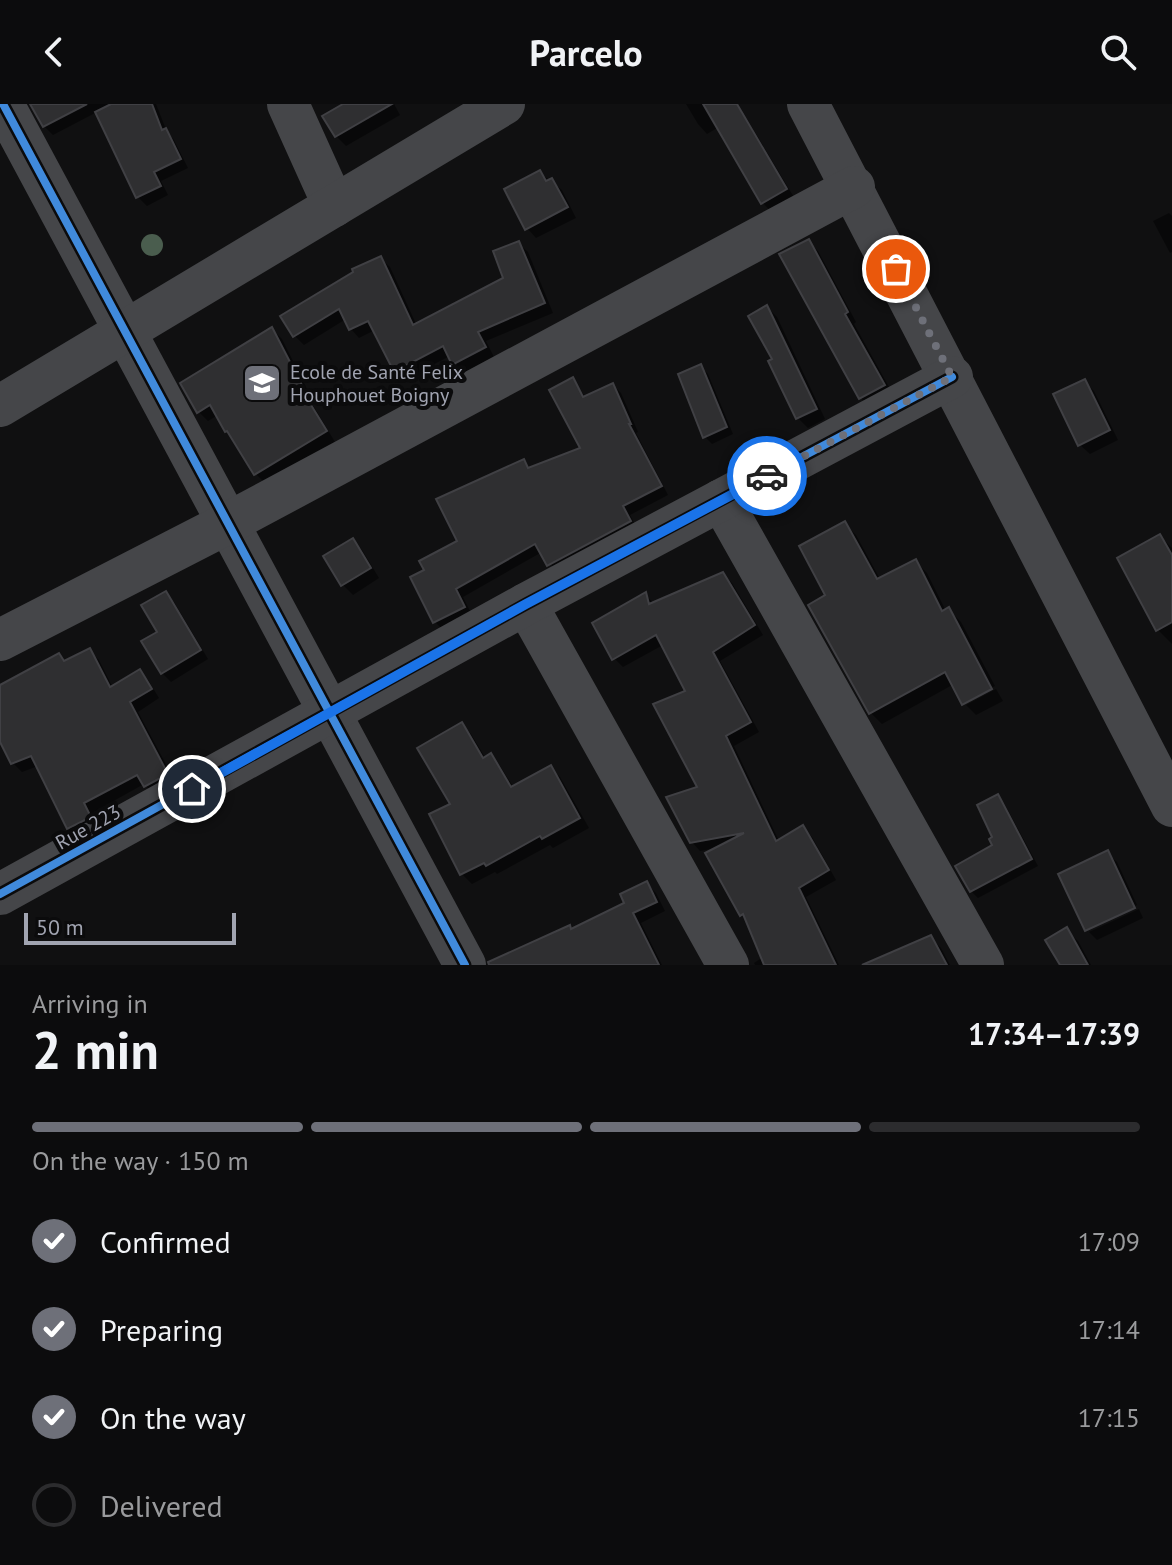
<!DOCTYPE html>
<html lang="en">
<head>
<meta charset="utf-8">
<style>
  :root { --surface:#0c0c0d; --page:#151516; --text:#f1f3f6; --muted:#9a9b9d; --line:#2c2c2e; --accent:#6e7079 }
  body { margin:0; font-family:"PT Sans",sans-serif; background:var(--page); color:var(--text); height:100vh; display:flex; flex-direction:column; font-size:30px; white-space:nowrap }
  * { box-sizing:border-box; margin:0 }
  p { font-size:26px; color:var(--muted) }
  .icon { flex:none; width:44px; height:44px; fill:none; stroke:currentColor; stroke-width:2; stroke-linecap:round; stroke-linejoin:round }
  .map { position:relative; height:861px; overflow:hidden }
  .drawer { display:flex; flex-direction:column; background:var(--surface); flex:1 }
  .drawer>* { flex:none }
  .scale { position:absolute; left:24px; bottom:20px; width:212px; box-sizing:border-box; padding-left:8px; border:4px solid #a1a4b1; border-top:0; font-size:22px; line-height:28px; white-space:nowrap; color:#a1a4b1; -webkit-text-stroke:6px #0b0b0c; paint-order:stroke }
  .pin { position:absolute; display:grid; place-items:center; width:68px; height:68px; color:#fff; margin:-34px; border:4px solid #fff; border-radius:50%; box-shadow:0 2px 8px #0007 }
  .courier { position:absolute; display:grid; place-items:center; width:80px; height:80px; margin:-40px; border:6px solid #1a73e8; border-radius:50%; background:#fff; color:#222; box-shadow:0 2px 10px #0007 }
  .overview em { font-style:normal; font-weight:600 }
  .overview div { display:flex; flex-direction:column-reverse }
  .overview { display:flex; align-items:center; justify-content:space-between; height:136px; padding:0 32px }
  h1 { font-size:52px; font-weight:600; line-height:60px }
  .bar { display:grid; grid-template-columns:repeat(4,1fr); gap:12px 8px; align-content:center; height:96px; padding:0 32px }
  .bar i { height:10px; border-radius:6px; background:var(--line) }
  .bar .on { background:var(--accent) }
  .bar p { grid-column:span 4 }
  ol { padding:0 32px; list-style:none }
  li { display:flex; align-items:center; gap:24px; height:88px }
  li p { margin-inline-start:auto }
  li .icon { padding:8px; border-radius:50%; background:var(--accent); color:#fff; stroke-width:4 }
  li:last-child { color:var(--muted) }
  li i { width:44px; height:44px; border:4px solid var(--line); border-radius:50% }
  header { display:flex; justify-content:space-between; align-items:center; height:104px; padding:0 32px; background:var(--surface); font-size:36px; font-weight:600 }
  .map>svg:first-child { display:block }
  .shadow { fill:#0007 }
  .building { fill:#2f2f31; stroke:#404044; stroke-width:2 }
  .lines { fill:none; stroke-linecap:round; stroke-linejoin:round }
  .minor { stroke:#454649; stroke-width:42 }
  .cycleway-casing { stroke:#0b0b0c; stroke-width:13 }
  .cycleway { stroke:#408adc; stroke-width:8 }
  .tree { fill:#4a5d4e }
  .done { stroke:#6e7079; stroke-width:8; stroke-dasharray:0 14.4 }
  .route { stroke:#1a73e8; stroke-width:10 }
  .labels { text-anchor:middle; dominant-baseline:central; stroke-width:8; stroke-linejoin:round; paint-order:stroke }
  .poi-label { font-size:20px; fill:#a1a4b1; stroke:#0b0b0c; text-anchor:start }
  .street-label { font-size:20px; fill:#a1a4b1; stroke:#0b0b0c }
</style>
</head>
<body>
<header><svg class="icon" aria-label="back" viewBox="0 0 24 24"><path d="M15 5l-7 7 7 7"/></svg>Parcelo<svg class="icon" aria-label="search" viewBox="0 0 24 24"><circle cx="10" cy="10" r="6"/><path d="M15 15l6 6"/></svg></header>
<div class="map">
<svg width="1172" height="861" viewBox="0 0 1172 861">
  <rect width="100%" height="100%" fill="#101011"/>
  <g class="shadow">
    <polygon points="31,0 156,0 167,28 174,36 188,64 161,77 168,91 147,102 138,93 97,8 53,31 44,22"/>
    <polygon points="347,0 394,0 400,11 346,42 336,32"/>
    <polygon points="686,0 738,0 795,95 772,109 763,99 719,23 707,30 698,20"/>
    <polygon points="540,69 562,86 576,114 536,134 527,124"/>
    <polygon points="1169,109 1172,112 1172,148 1170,149 1153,117"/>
    <polygon points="808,137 818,147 856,218 854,220 894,292 870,304 861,294 782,151"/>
    <polygon points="518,139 528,148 553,209 486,237 494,253 463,269 450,252 405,275 396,266 375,226 359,234 350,224 346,215 304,241 295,232 380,154 390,163 417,222 506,175"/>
    <polygon points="767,203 777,213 825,315 808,324 798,314 770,258 775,256"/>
    <polygon points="272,225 282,235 313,297 311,298 335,338 266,380 256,370 218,311 208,317 198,307"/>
    <polygon points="701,263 708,270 733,330 712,340 705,333"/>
    <polygon points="572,276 586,294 613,281 621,289 638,328 636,329 668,391 630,411 638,426 557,469 542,448 463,493 472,511 443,526 435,518 426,467 460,438 524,358 531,365 582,345"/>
    <polygon points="1084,277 1094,287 1118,336 1090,350 1080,341"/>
    <polygon points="845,420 856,431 880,475 915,457 927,469 946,507 949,506 961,518 995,582 965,597 965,601 954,580 882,620 871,609 828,492"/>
    <polygon points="1160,432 1172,444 1172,540 1158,526"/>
    <polygon points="353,436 362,446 379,474 353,491 343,481"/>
    <polygon points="723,470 732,479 763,531 720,557 759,628 734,642 779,737 803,724 812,733 836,776 806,793 839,861 755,861 754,859 763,853 749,818 742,811 717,744 700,747 691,737 700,685 687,588 663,541 623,563 614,554 645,491 655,500"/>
    <polygon points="165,489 174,498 208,555 171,578 162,569 159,528"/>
    <polygon points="90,547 99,556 113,584 139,567 148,576 159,594 138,608 176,679 154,691 144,680 92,709 98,722 77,733 68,724 38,662 22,668 13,659 0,634 0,583 59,551 66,558"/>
    <polygon points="996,585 1003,597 976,611 966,601"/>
    <polygon points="461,620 471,630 486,655 491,652 500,662 514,684 550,664 560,673 589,724 553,744 550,741 497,770 495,768 472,780 462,770 432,711 452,701"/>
    <polygon points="997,693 1004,699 1038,762 978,794 971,787 995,741"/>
    <polygon points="1107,749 1117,758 1137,801 1088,824 1088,827 1061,771"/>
    <polygon points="647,780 656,789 665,807 641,819 662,861 545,861 572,827 627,800"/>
    <polygon points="1139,805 1143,814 1097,836 1089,828"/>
    <polygon points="1066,826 1078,837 1091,861 1062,861"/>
    <polygon points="931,834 941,844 950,861 866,861"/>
  </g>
  <g class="building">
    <polygon points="30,0 87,0 43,23"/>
    <polygon points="111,0 152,0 162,26 166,24 181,55 154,68 161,82 136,94 95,8"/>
    <polygon points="343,0 392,0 335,33 322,12"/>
    <polygon points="703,0 737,0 787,85 761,100"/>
    <polygon points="540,66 546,77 552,74 568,103 525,126 504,85"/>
    <polygon points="809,135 848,208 845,210 885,281 859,295 779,150"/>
    <polygon points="519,137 545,199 478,228 486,243 452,261 443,242 394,268 368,217 349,226 339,205 293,233 280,212 353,168 352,165 381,152 413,221 503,174 493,147"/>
    <polygon points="767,201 817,305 796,315 768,257 772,255 748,212"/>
    <polygon points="272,223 305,287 303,288 327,327 254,371 227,327 225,328 210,301 197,309 180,279"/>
    <polygon points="701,260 727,323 703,334 678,270"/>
    <polygon points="573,273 583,293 613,279 631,320 629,320 662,382 623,402 631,417 547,462 535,440 456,485 465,503 433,519 410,473 424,466 419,457 457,437 436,395 524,355 528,364 580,344 549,286"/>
    <polygon points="1085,275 1110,326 1078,342 1053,290"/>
    <polygon points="845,417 877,475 916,455 942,507 949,503 992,585 962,601 945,568 869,610 808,501 825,491 799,442"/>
    <polygon points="1160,430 1172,451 1172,518 1156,527 1117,454"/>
    <polygon points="353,434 371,464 341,482 323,452"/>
    <polygon points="723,468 755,521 713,548 751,618 726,632 776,737 803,721 829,766 799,784 836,861 764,861 743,810 740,812 705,749 744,729 690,739 666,693 697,683 653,600 685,587 656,531 612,556 592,519 646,488 649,500"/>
    <polygon points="166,487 201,546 161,570 141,537 157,528 141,501"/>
    <polygon points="90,544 110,583 140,565 152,585 130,598 168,670 144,683 137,671 84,699 91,713 67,725 31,652 11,660 0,638 0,581 59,549 64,557"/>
    <polygon points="462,618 483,654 491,649 511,683 551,661 580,714 542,735 540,732 486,762 484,759 460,771 429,710 450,700 417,644"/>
    <polygon points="998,690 1032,755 970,788 955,762 992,741 989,735 992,733 977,701"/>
    <polygon points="1108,746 1135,804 1085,827 1058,770"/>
    <polygon points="647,777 657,798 633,809 659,861 489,861 488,858 570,821 571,825 624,799 620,790"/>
    <polygon points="1067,823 1088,861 1060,861 1045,836"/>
    <polygon points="931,831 947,861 862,861"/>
  </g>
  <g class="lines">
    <g class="minor">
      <polyline points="3,0 465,861"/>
      <polyline points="288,0 334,102"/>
      <polyline points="808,0 1172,702"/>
      <polyline points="0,302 504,0"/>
      <polyline points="721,396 983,861"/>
      <polyline points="526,500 728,861"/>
      <polyline points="0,536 228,419 854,83"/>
      <polyline points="0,790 526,500 952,273"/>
    </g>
    <defs>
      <g id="cycleway">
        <polyline points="3,0 465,861"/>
        <polyline points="0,790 526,500 952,273"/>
      </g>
    </defs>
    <use href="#cycleway" class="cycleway-casing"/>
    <use href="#cycleway" class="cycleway"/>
  </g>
  <circle class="tree" cx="152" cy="141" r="11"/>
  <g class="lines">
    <polyline class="done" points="767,372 952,273 896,165"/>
    <polyline class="route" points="192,685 526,500 767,372"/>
  </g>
  <defs>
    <symbol id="school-square" viewBox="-11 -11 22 22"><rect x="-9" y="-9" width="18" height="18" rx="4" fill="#6e7079" stroke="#0b0b0c"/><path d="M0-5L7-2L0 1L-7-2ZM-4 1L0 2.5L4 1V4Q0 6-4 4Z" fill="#fff"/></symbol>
  </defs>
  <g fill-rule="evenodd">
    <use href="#school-square" x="240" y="257" width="44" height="44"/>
  </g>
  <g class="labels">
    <g class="poi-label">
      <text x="290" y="268">Ecole de Santé Felix<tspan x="290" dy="23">Houphouet Boigny</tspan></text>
    </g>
    <g class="street-label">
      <text transform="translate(88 723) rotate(-29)">Rue 223</text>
    </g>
  </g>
</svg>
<div class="scale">50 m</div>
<div class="pin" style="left:896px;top:165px;background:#ea580c"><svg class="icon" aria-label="bag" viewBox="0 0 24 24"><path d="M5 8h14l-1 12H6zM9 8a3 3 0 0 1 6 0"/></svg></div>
<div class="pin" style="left:192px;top:685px;background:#1f2937"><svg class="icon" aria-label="home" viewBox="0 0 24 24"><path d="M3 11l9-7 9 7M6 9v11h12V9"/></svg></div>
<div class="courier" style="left:767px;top:372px"><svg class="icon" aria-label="car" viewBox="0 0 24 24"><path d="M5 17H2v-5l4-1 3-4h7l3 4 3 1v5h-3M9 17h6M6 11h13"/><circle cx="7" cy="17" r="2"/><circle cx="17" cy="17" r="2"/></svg></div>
</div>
<section class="drawer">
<div class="overview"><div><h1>2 min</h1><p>Arriving in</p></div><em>17:34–17:39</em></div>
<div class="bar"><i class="on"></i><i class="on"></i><i class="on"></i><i></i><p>On the way · 150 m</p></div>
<ol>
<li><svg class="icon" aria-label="check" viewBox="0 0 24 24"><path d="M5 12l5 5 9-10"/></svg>Confirmed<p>17:09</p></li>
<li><svg class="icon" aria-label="check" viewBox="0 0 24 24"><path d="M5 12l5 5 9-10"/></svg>Preparing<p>17:14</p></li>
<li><svg class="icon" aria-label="check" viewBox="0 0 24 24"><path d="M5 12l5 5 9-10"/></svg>On the way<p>17:15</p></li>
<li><i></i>Delivered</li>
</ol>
</section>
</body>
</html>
